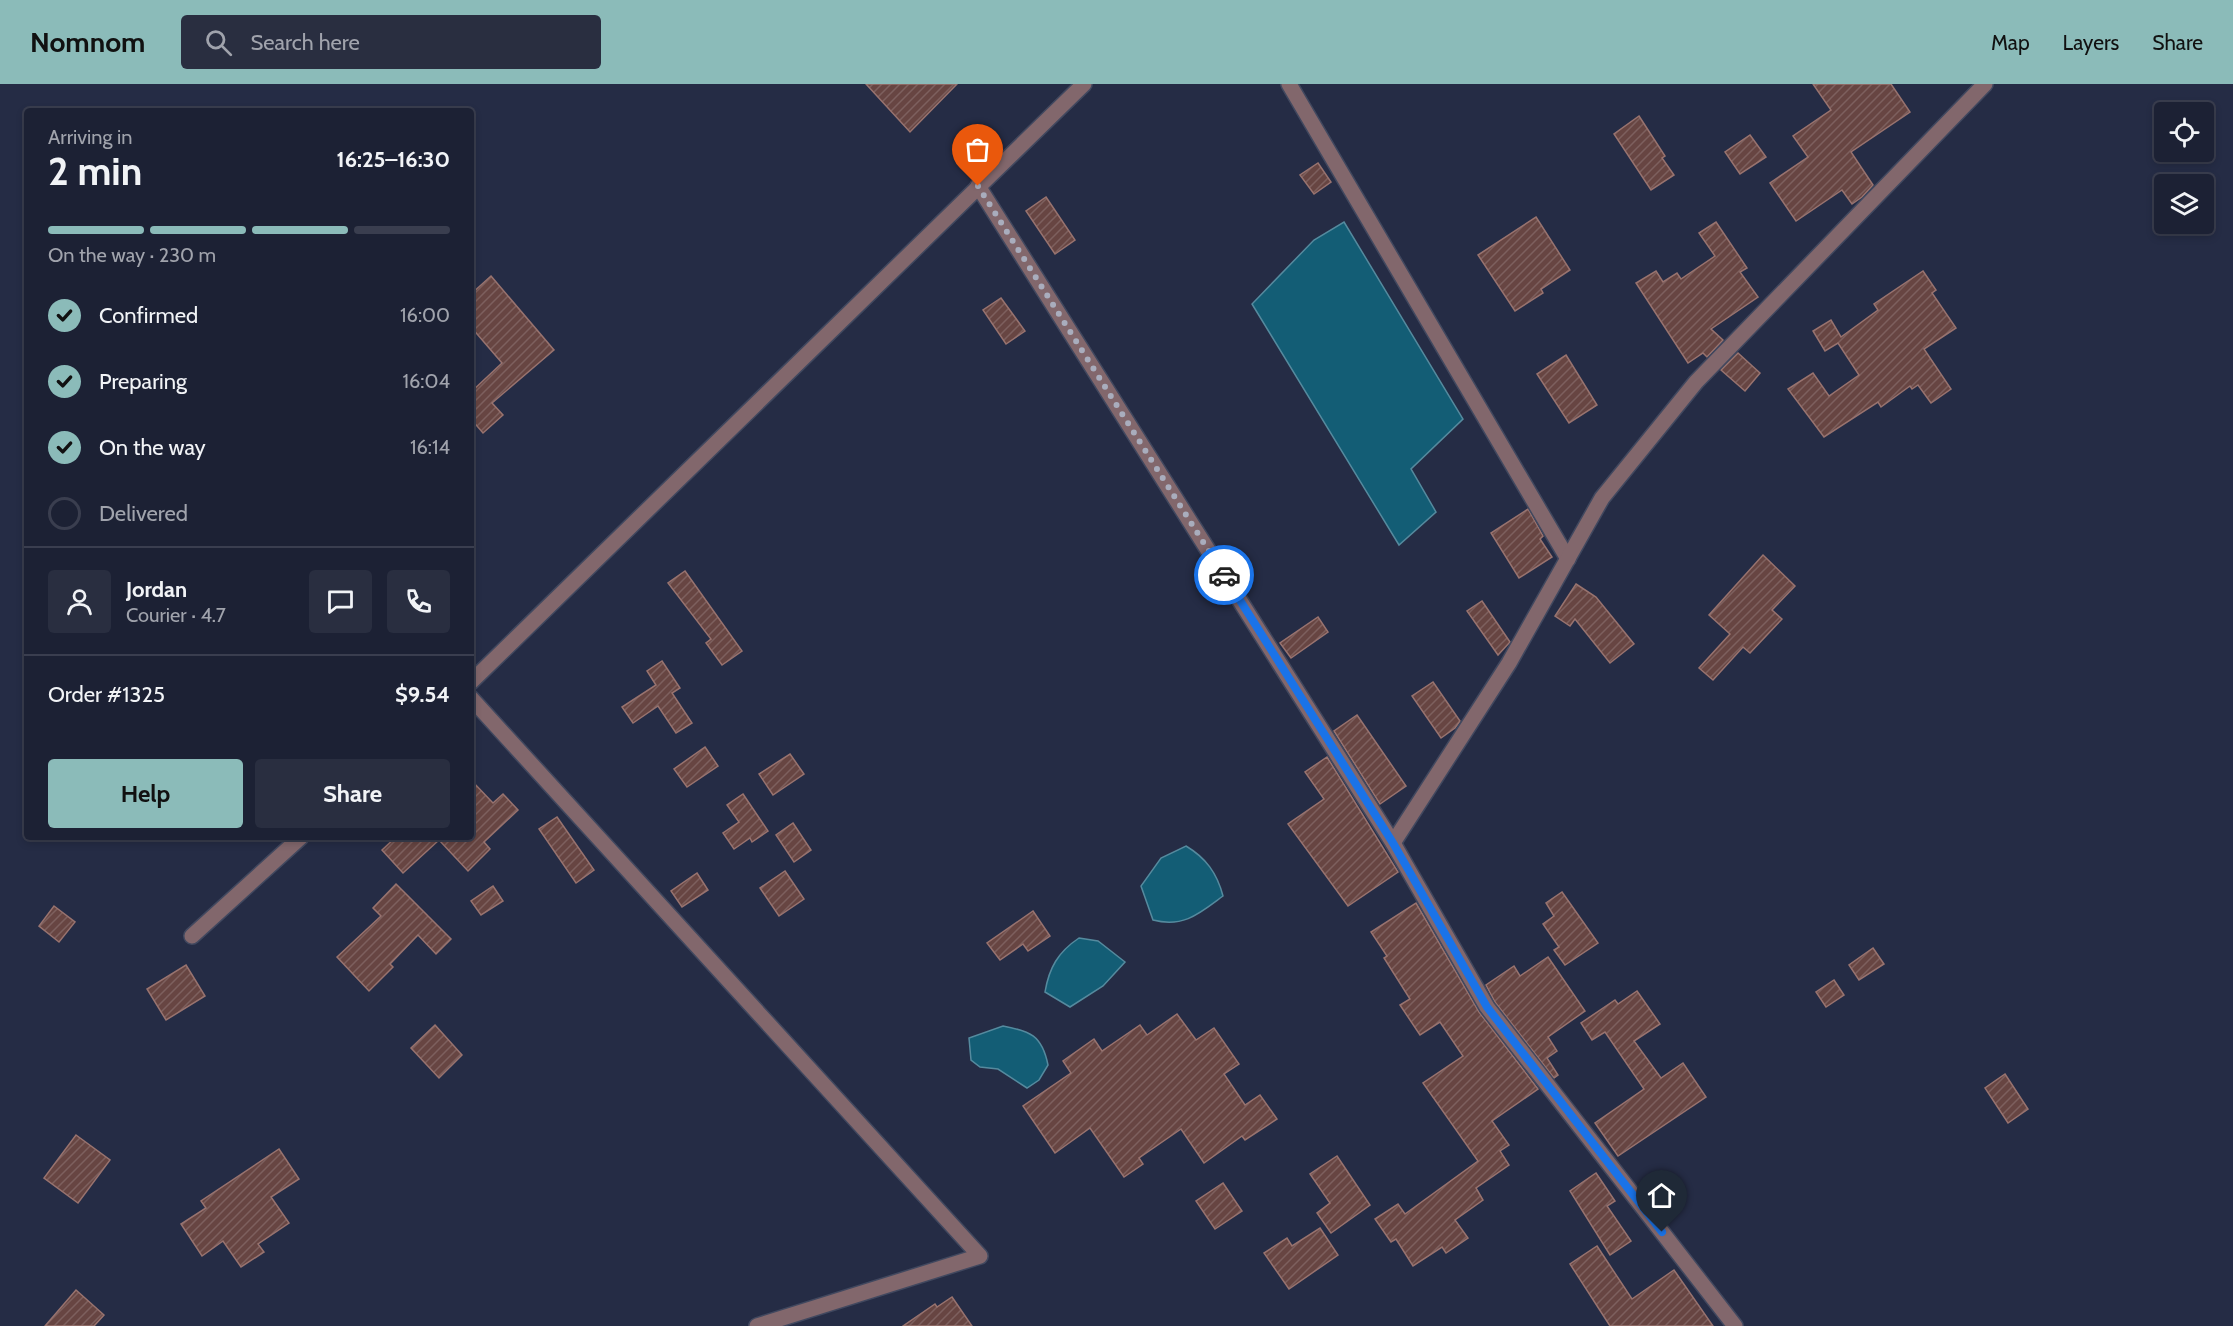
<!DOCTYPE html>
<html lang="en">
<head>
<meta charset="utf-8">
<style>
  :root { --surface:#1c2134; --page:#292e40; --text:#f1f3f6; --muted:#a0a3ac; --line:#3a3e4f; --accent:#8bbbb9 }
  body { margin:0; font-family:Cabin,sans-serif; background:var(--page); color:var(--text); height:100vh; display:flex; flex-direction:column; font-size:22px; white-space:nowrap }
  * { box-sizing:border-box; margin:0 }
  p { font-size:20px; color:var(--muted) }
  .icon { flex:none; width:33px; height:33px; fill:none; stroke:currentColor; stroke-width:2; stroke-linecap:round; stroke-linejoin:round }
  .map { position:relative; flex:1; overflow:hidden }
  .details { position:absolute; left:24px; top:24px; width:450px; height:732px; display:flex; flex-direction:column; background:var(--surface); border-radius:6px; box-shadow:0 3px 9px #0003,0 0 0 2px var(--line) }
  .details>* { flex:none }
  .buttons { position:absolute; left:2154px; top:18px; display:grid; gap:12px }
  .buttons a { display:grid; place-items:center; width:60px; height:60px; border-radius:6px; background:var(--surface); box-shadow:0 3px 9px #0003,0 0 0 2px var(--line); font-size:30px }
  .pin { position:absolute; display:grid; place-items:center; width:51px; height:51px; color:#fff; margin:-62px -26px; border-radius:50% 50% 50% 0; rotate:-45deg; box-shadow:0 0 6px #0007 }
  .pin .icon { rotate:45deg }
  .courier { position:absolute; display:grid; place-items:center; width:60px; height:60px; margin:-30px; border:4px solid #1a73e8; border-radius:50%; background:#fff; color:#222; box-shadow:0 2px 8px #0007 }
  .overview em { font-style:normal; font-weight:800 }
  .overview div { display:flex; flex-direction:column-reverse }
  .overview { display:flex; align-items:center; justify-content:space-between; height:102px; padding:0 24px }
  h1 { font-size:39px; font-weight:800; line-height:45px }
  .bar { display:grid; grid-template-columns:repeat(4,1fr); gap:9px 6px; align-content:center; height:72px; padding:0 24px }
  .bar i { height:8px; border-radius:4px; background:var(--line) }
  .bar .active { background:var(--accent) }
  .bar p { grid-column:span 4 }
  .line { display:flex; align-items:center; gap:15px; padding:0 24px; border-top:2px solid var(--line) }
  .line div { flex:1 }
  .round { display:grid; place-items:center; flex:none; width:63px; height:63px; border-radius:6px; background:var(--page) }
  ol { padding:0 24px; list-style:none }
  li { display:flex; align-items:center; gap:18px; height:66px }
  li p { margin-inline-start:auto }
  li .icon { padding:6px; border-radius:50%; background:var(--accent); color:#111; stroke-width:4 }
  li:last-child { color:var(--muted) }
  li i { width:33px; height:33px; border:3px solid var(--line); border-radius:50% }
  .button { display:flex; gap:12px; margin-top:auto; padding:12px 24px }
  .button a { flex:1; height:69px; border-radius:6px; background:var(--accent); color:#111; font-size:24px; font-weight:800; line-height:69px; text-align:center }
  .button a+a { background:var(--page); color:var(--text) }
  header { display:flex; align-items:center; gap:36px; box-sizing:border-box; height:84px; padding:0 30px; background:var(--accent); color:#111 }
  header strong { font-size:28px }
  nav { display:flex; gap:33px; margin-inline-start:auto; font-size:21px }
  .search { width:420px; height:54px; background:var(--page); display:flex; align-items:center; gap:15px; box-sizing:border-box; padding:0 21px; border-radius:6px; color:var(--muted); font-size:22px }
  .map>svg:first-child { display:block }
  .water { fill:#135d75; stroke:#558a9e; stroke-width:1.5 }
  .building { fill:url(#building-hatch); stroke:#98736f; stroke-width:1.5 }
  .lines { fill:none; stroke-linecap:round; stroke-linejoin:round }
  .minor-casing { stroke:#41485f; stroke-width:18 }
  .minor { stroke:#82676c; stroke-width:15 }
  .done { stroke:#a9adbd; stroke-width:6; stroke-dasharray:0 10.8 }
  .route { stroke:#1a73e8; stroke-width:8 }
</style>
</head>
<body>
<header>
<strong>Nomnom</strong>
<div class="search"><svg class="icon" aria-label="search" viewBox="0 0 24 24"><circle cx="10" cy="10" r="6"/><path d="M15 15l6 6"/></svg>Search here</div>
<nav><a>Map</a><a>Layers</a><a>Share</a></nav>
</header>
<div class="map">
<svg width="2233" height="1242" viewBox="0 0 2233 1242">
  <defs>
    <pattern id="building-hatch" width="6" height="6" patternUnits="userSpaceOnUse" patternTransform="scale(1.5)"><rect width="6" height="6" fill="#674542"/><path d="M-1 1l2-2M0 6l6-6M5 7l2-2" fill="none" stroke="#7d605e"/></pattern>
  </defs>
  <rect width="100%" height="100%" fill="#252c45"/>
  <g class="water">
    <polygon points="1344,138 1463,335 1411,385 1436,428 1399,461 1252,220 1314,156"/>
    <path d="M 1186,762 C 1206,774 1217,789 1223,812 C 1200,829 1184,844 1153,836 L 1141,802 L 1161,774 Z"/>
    <path d="M 1079,854 L 1098,857 L 1125,878 L 1103,902 L 1070,923 L 1045,908 C 1049,884 1058,868 1079,854 Z"/>
    <path d="M 1003,942 C 1030,947 1042,951 1048,981 L 1039,996 L 1027,1004 L 998,985 L 980,983 L 971,976 L 969,954 Z"/>
  </g>
  <g class="building">
    <polygon points="866,0 957,0 910,48"/>
    <polygon points="1813,0 1891,0 1910,28 1851,68 1873,101 1862,113 1852,120 1842,106 1796,137 1770,99 1808,73 1793,52 1831,26"/>
    <polygon points="1639,32 1665,72 1662,74 1674,91 1651,106 1614,50"/>
    <polygon points="1750,51 1766,73 1740,90 1725,68"/>
    <polygon points="1318,79 1331,98 1314,110 1300,91"/>
    <polygon points="1046,113 1075,156 1055,170 1026,127"/>
    <polygon points="1536,133 1570,186 1541,205 1543,209 1515,227 1478,171"/>
    <polygon points="1716,138 1747,184 1740,188 1758,213 1711,245 1723,256 1707,273 1703,269 1688,279 1636,199 1656,187 1663,198 1677,189 1681,195 1715,172 1699,149"/>
    <polygon points="1923,187 1936,206 1932,209 1956,244 1924,265 1951,305 1931,319 1918,301 1912,305 1910,302 1881,323 1878,318 1824,353 1788,305 1813,289 1829,312 1859,291 1838,259 1825,267 1813,247 1831,236 1841,253 1878,226 1874,220"/>
    <polygon points="491,192 554,266 492,319 503,331 483,349 471,335 471,308 502,279 471,243 471,210"/>
    <polygon points="1001,214 1025,247 1006,260 983,226"/>
    <polygon points="1738,269 1760,289 1745,307 1721,286"/>
    <polygon points="1566,271 1597,321 1569,339 1537,290"/>
    <polygon points="1528,425 1543,452 1540,455 1552,473 1519,494 1491,449"/>
    <polygon points="1763,471 1795,502 1772,526 1782,535 1750,569 1743,563 1713,596 1699,584 1730,550 1709,531"/>
    <polygon points="685,487 742,567 722,581 706,559 711,555 668,499"/>
    <polygon points="1576,500 1596,513 1634,560 1610,579 1575,535 1570,542 1555,532"/>
    <polygon points="1482,517 1510,558 1498,571 1467,527"/>
    <polygon points="1318,533 1328,548 1291,574 1280,559"/>
    <polygon points="662,577 680,604 672,609 692,639 676,649 658,622 633,639 622,623 656,601 647,587"/>
    <polygon points="1433,598 1460,637 1455,644 1441,654 1412,612"/>
    <polygon points="1357,631 1406,702 1380,720 1334,647"/>
    <polygon points="705,663 718,682 687,703 674,685"/>
    <polygon points="790,670 804,690 773,711 759,690"/>
    <polygon points="1327,673 1398,788 1348,822 1288,740 1324,715 1305,688"/>
    <polygon points="471,696 493,719 503,710 518,726 484,758 490,765 468,787 439,756 403,789 382,766 396,753 471,753"/>
    <polygon points="743,710 768,747 752,758 750,754 734,765 723,749 739,738 727,721"/>
    <polygon points="557,733 594,786 576,799 539,745"/>
    <polygon points="793,739 811,766 794,778 776,751"/>
    <polygon points="785,787 804,815 779,832 760,804"/>
    <polygon points="697,789 708,806 682,823 671,807"/>
    <polygon points="396,800 451,855 436,870 418,851 390,880 393,883 369,907 337,873 381,832 373,824"/>
    <polygon points="493,802 503,817 481,831 471,817"/>
    <polygon points="1562,808 1598,859 1565,881 1554,866 1559,863 1543,840 1554,832 1546,819"/>
    <polygon points="1416,819 1479,928 1538,1005 1492,1037 1509,1061 1500,1067 1509,1081 1476,1104 1483,1116 1455,1136 1468,1154 1446,1169 1442,1163 1413,1182 1396,1155 1391,1158 1375,1135 1398,1120 1405,1130 1478,1077 1423,999 1463,972 1440,938 1420,951 1400,921 1410,915 1384,874 1387,872 1371,848"/>
    <polygon points="54,822 75,838 59,858 39,842"/>
    <polygon points="1033,827 1050,852 1028,867 1023,860 1000,876 987,859"/>
    <polygon points="1873,864 1884,880 1859,896 1849,881"/>
    <polygon points="1548,873 1585,927 1548,953 1557,967 1547,974 1558,991 1554,994 1495,918 1486,901 1514,882 1520,892"/>
    <polygon points="186,881 205,912 166,936 147,905"/>
    <polygon points="1834,896 1844,911 1826,923 1816,908"/>
    <polygon points="1637,907 1660,940 1634,957 1661,994 1683,979 1706,1013 1618,1072 1595,1039 1644,1005 1605,948 1592,956 1581,939 1615,916 1618,920"/>
    <polygon points="1177,930 1196,956 1214,944 1239,980 1224,990 1245,1021 1260,1011 1277,1035 1245,1056 1242,1052 1204,1079 1181,1045 1139,1074 1143,1080 1124,1093 1090,1044 1055,1069 1023,1022 1071,989 1063,977 1094,955 1102,967 1140,941 1147,951"/>
    <polygon points="435,941 462,971 439,994 411,964"/>
    <polygon points="2005,990 2028,1025 2008,1039 1985,1004"/>
    <polygon points="76,1051 110,1076 78,1119 44,1094"/>
    <polygon points="279,1065 299,1095 271,1113 289,1139 258,1160 264,1168 241,1183 223,1157 202,1172 181,1140 206,1124 201,1117"/>
    <polygon points="1337,1072 1370,1121 1331,1149 1317,1129 1330,1119 1310,1090"/>
    <polygon points="1596,1089 1615,1117 1607,1122 1631,1157 1610,1171 1570,1107"/>
    <polygon points="1223,1099 1242,1127 1215,1145 1196,1117"/>
    <polygon points="1320,1144 1338,1171 1289,1205 1264,1169 1287,1154 1292,1162"/>
    <polygon points="1597,1162 1632,1215 1674,1186 1713,1242 1610,1242 1570,1180"/>
    <polygon points="76,1206 104,1231 94,1242 45,1242"/>
    <polygon points="952,1213 972,1242 903,1242 935,1220 937,1223"/>
  </g>
  <g class="lines">
    <defs>
      <g id="minor">
        <polyline points="1289,0 1568,475"/>
        <polyline points="978,102 1393,759 1487,923 1735,1242"/>
        <polyline points="471,598 1084,0"/>
        <polyline points="471,614 980,1172 757,1242"/>
        <polyline points="1393,759 1509,579 1602,414 1696,298 1985,0"/>
        <polyline points="192,852 301,753"/>
      </g>
    </defs>
    <use href="#minor" class="minor-casing"/>
    <use href="#minor" class="minor"/>
  </g>
  <g class="lines">
    <polyline class="done" points="978,102 1224,491"/>
    <polyline class="route" points="1224,491 1393,759 1487,923 1662,1148"/>
  </g>
</svg>
<div class="buttons">
<a><svg class="icon" aria-label="locate" viewBox="0 0 24 24"><circle cx="12" cy="12" r="6"/><path d="M12 2v4M12 18v4M2 12h4M18 12h4"/></svg></a>
<a><svg class="icon" aria-label="layers" viewBox="0 0 24 24"><path d="M12 4l9 5-9 5-9-5zM3 14l9 5 9-5"/></svg></a>
</div>
<div class="pin" style="left:978px;top:102px;background:#ea580c"><svg class="icon" aria-label="bag" viewBox="0 0 24 24"><path d="M5 8h14l-1 12H6zM9 8a3 3 0 0 1 6 0"/></svg></div>
<div class="pin" style="left:1662px;top:1148px;background:#1f2937"><svg class="icon" aria-label="home" viewBox="0 0 24 24"><path d="M3 11l9-7 9 7M6 9v11h12V9"/></svg></div>
<div class="courier" style="left:1224px;top:491px"><svg class="icon" aria-label="car" viewBox="0 0 24 24"><path d="M5 17H2v-5l4-1 3-4h7l3 4 3 1v5h-3M9 17h6M6 11h13"/><circle cx="7" cy="17" r="2"/><circle cx="17" cy="17" r="2"/></svg></div>
<section class="details">
<div class="overview"><div><h1>2 min</h1><p>Arriving in</p></div><em>16:25–16:30</em></div>
<div class="bar"><i class="active"></i><i class="active"></i><i class="active"></i><i></i><p>On the way · 230 m</p></div>
<ol>
<li><svg class="icon" aria-label="check" viewBox="0 0 24 24"><path d="M5 12l5 5 9-10"/></svg>Confirmed<p>16:00</p></li>
<li><svg class="icon" aria-label="check" viewBox="0 0 24 24"><path d="M5 12l5 5 9-10"/></svg>Preparing<p>16:04</p></li>
<li><svg class="icon" aria-label="check" viewBox="0 0 24 24"><path d="M5 12l5 5 9-10"/></svg>On the way<p>16:14</p></li>
<li><i></i>Delivered</li>
</ol>
<div class="line" style="height:108px"><a class="round"><svg class="icon" aria-label="person" viewBox="0 0 24 24"><circle cx="12" cy="8" r="4"/><path d="M4 21q1-7 8-7t8 7"/></svg></a><div><b>Jordan</b><p>Courier · 4.7</p></div><a class="round"><svg class="icon" aria-label="chat" viewBox="0 0 24 24"><path d="M4 5h16v11H9l-5 4z"/></svg></a><a class="round"><svg class="icon" aria-label="phone" viewBox="0 0 24 24"><path d="M5 4h4l2 5-3 2q2 4 5 5l2-3 5 2v4C11 20 4 13 5 4z"/></svg></a></div>
<div class="line" style="height:78px"><div>Order #1325</div><b>$9.54</b></div>
<div class="button"><a>Help</a><a>Share</a></div>
</section>
</div>
</body>
</html>
